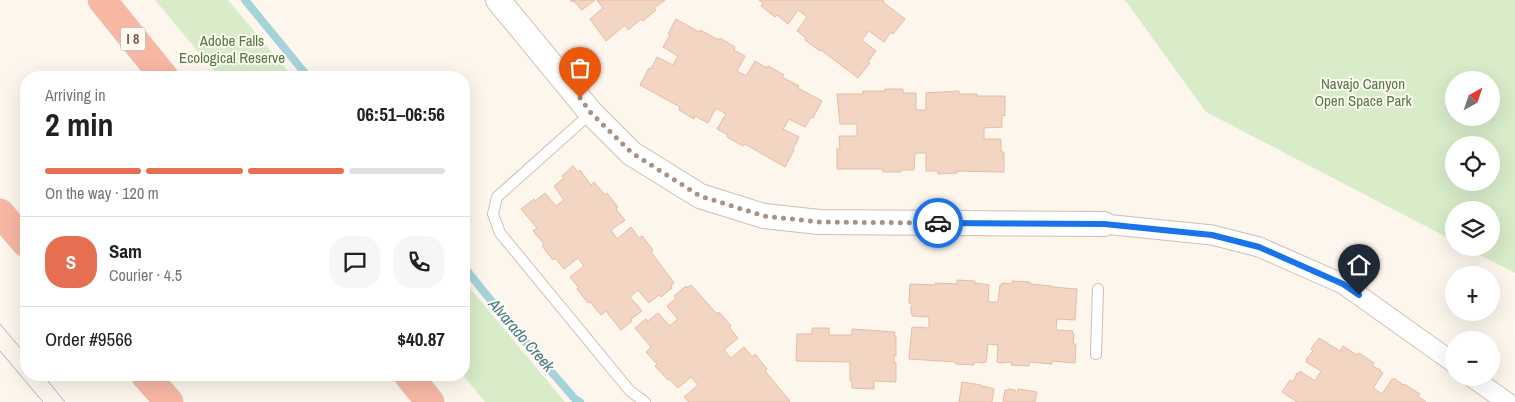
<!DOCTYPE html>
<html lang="en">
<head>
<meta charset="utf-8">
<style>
  :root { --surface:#fff; --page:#f6f6f6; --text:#202124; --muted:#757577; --line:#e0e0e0; --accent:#e76f51 }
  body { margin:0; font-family:"Archivo Narrow",sans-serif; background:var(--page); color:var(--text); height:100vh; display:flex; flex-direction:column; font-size:19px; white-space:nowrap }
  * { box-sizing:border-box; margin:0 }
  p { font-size:16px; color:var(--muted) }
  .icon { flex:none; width:28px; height:28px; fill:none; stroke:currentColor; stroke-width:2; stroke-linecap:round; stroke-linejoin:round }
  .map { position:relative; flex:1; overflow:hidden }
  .drawer { position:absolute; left:20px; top:71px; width:450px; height:310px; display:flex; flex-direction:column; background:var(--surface); border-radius:20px; box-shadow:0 5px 20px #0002 }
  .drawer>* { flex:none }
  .needle { width:32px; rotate:40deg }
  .controls { position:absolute; left:1445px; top:71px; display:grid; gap:10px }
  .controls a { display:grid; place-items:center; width:55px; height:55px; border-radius:50%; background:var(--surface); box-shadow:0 5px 20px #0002; font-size:25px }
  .pin { position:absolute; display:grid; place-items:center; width:42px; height:42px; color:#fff; margin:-51px -21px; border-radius:50% 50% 50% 0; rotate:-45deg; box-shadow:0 0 5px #0007 }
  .pin .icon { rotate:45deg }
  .courier { position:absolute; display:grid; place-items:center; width:50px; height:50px; margin:-25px; border:4px solid #1a73e8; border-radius:50%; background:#fff; color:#222; box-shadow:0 1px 6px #0007 }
  .overview em { font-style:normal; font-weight:800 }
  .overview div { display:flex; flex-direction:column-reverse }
  .overview { display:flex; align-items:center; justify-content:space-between; height:85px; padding:0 25px }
  h1 { font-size:32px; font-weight:800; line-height:38px }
  .bar { display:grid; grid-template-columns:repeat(4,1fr); gap:8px 5px; align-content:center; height:60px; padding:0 25px }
  .bar i { height:6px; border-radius:4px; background:var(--line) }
  .bar .current { background:var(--accent) }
  .bar p { grid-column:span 4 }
  .line { display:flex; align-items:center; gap:12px; padding:0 25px; border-top:1px solid var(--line) }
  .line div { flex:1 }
  .round { display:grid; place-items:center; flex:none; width:52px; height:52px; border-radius:20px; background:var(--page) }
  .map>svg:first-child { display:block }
  .green { fill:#d8ecc9; fill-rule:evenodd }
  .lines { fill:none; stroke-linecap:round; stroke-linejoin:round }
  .stream { stroke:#a5d3da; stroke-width:8 }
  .building { fill:#f3d5c3; stroke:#e6bba3 }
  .service-casing { stroke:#d1beb0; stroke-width:12 }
  .minor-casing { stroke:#d1beb0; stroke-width:21 }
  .tertiary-casing { stroke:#d1beb0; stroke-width:26 }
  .motorway-casing { stroke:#dad1cd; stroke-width:29 }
  .service { stroke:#fff; stroke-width:10 }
  .minor { stroke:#fff; stroke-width:19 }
  .tertiary { stroke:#fff; stroke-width:24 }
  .motorway { stroke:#f7b7a3; stroke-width:28 }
  .tram { stroke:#b9a8c9; stroke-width:1 }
  .done { stroke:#a89285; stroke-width:5; stroke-dasharray:0 9 }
  .route { stroke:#1a73e8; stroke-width:6 }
  .labels { text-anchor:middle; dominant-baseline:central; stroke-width:4; stroke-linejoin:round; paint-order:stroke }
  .shield { fill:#fffaf3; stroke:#a28b7f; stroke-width:1 }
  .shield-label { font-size:14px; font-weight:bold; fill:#7a5c4d }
  .park-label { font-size:15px; fill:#537a41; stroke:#fffaf3 }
  .water-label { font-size:16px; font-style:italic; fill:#437c86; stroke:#fffaf3 }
</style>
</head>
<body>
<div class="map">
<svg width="1515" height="402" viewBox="0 0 1515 402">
  <rect width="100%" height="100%" fill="#fdf6ec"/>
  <g class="green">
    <polygon points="155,0 228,0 293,77 219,77"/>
    <path d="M 1125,0 L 1515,0 L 1515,273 L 1466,248 L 1491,248 L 1491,210 L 1454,210 L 1454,241 L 1206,112 ZM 1454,80 L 1491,80 L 1491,118 L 1454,118 ZM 1454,145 L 1491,145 L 1491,182 L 1454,182 Z"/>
    <polygon points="464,281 565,402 485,402 463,375 464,375"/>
  </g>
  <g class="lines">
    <g class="stream">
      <polyline points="245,0 309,78"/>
      <polyline points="464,267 509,323 575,399 580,402"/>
    </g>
  </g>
  <g class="building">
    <polygon points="570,0 595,0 582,10 574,1 572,2"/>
    <polygon points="597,0 665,0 654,8 656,10 643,21 641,19 628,30 625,25 606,41 590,19 603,8"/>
    <polygon points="759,0 884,0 883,2 905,19 893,34 891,32 884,42 869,31 862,40 876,51 868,62 870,63 858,78 821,50 820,51 805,40 806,38 797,31 807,17 798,10 788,24 777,15 775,17 761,6 763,3"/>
    <polygon points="676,19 699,32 700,30 719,40 720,38 735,47 734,50 745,56 737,71 746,76 755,61 767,68 768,66 784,75 782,77 799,86 798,88 822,101 813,118 811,117 805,127 789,119 783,129 799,137 793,149 794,150 785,167 745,144 743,146 727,137 728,135 717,129 726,114 716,108 708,123 695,116 694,119 679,110 680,107 640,85 649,68 651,69 657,57 673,65 678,56 663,47 670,35 668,34"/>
    <polygon points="885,89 903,89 903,93 916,93 916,110 926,110 926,93 959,91 959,94 977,94 977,96 1005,96 1005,116 1002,115 1002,127 984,128 984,139 1001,139 1001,152 1004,152 1004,172 957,171 957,173 938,174 938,171 926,171 926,153 915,153 914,170 901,170 901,172 883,172 883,169 837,169 837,149 840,149 839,136 857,136 857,124 840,124 837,94 863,94 863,91 885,91"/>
    <polygon points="573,166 578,172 580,170 591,185 594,182 605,195 607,193 618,207 616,209 625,220 611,230 617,239 631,227 639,238 642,236 653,250 651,252 674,283 671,286 672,288 661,297 659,295 649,303 638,290 630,297 642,311 631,319 632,321 621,330 606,311 601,315 590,302 588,303 577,289 579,288 570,277 584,266 578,258 564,269 555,258 553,260 542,246 544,244 533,231 537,228 521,209 534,199 535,201 545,193 556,206 564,200 554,186 564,178 562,176"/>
    <polygon points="957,280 975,281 975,284 977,284 977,283 989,285 988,302 998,302 1000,285 1002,285 1002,283 1012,284 1012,281 1030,282 1031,284 1052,286 1052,287 1077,289 1075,320 1057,319 1056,330 1073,331 1072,334 1074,334 1073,344 1076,344 1075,363 1052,361 1052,364 1029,362 1029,366 1011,365 1012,363 1009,362 1000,363 997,362 998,345 988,344 986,362 984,362 984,363 974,362 974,365 956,364 956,362 909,359 912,327 929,328 929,317 912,316 912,313 911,313 911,306 912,306 912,303 909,303 910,284 935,285 935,283 957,284"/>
    <polygon points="691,285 717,314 719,312 731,326 729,327 738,338 724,350 731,358 744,347 752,357 755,354 767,369 765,371 790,401 788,402 689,402 684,397 698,385 691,377 678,388 669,379 668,380 655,366 657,364 646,352 651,347 635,328 646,319 648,321 658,313 670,326 678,319 667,306 676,298 674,296 686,286 687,288"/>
    <polygon points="812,328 829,328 829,335 852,335 852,329 895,332 894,336 896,336 896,356 894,355 894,363 896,362 896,382 874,381 874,389 852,388 852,381 850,381 850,362 796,361 797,334 812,334"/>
    <polygon points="1319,338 1340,351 1343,346 1357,355 1359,353 1374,363 1372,366 1381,370 1380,371 1383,373 1373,388 1382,394 1392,379 1395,379 1402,384 1403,386 1404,384 1420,394 1418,396 1426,402 1297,402 1282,392 1290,380 1293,382 1297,373 1299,374 1300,371 1315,381 1321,371 1306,362 1307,358 1313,351 1311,349"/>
    <polygon points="962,382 981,385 981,387 983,387 983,386 994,389 992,402 959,402"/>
    <polygon points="1008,389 1015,390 1015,392 1018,392 1018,389 1037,392 1035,402 1003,402 1005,390 1007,391"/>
  </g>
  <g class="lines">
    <defs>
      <g id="service">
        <polyline points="591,113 497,197 493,214 500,233 630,391 645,402"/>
        <polyline points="1096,354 1098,289"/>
      </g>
      <g id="minor">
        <polyline points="1104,224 1212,235 1259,247 1343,284 1454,363"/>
        <polyline points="1473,378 1507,402"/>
      </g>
      <polyline id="tertiary" points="498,0 591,113 631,153 700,196 764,216 819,222 1104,224"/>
      <g id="motorway">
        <polyline points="102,0 165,78"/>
        <polyline points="0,213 26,243"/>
        <polyline points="145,375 169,402"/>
        <polyline points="408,375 430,402"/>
      </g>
    </defs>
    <use href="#service" class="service-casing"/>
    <use href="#minor" class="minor-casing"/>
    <use href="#tertiary" class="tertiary-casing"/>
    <use href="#motorway" class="motorway-casing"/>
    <use href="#service" class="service"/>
    <use href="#minor" class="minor"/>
    <use href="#tertiary" class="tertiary"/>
    <use href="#motorway" class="motorway"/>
    <g class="tram">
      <polyline points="0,324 26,355"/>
      <polyline points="0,351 43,402"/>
      <polyline points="43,375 65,402"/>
    </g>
  </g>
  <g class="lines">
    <polyline class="done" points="580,98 591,113 632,153 700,196 764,216 819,222 938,223"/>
    <polyline class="route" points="938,223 1104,224 1212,235 1259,247 1343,284 1359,295"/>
  </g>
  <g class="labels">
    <rect class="shield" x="120.5" y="27.5" width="25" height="23" rx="4"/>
    <g class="shield-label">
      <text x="133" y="39">I 8</text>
    </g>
    <g class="park-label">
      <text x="232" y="40">Adobe Falls<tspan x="232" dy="17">Ecological Reserve</tspan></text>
      <text x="1363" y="83">Navajo Canyon<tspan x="1363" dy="17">Open Space Park</tspan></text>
    </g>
    <g class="water-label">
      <text transform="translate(522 335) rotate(49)">Alvarado Creek</text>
    </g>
  </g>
</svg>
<div class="controls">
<a><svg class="needle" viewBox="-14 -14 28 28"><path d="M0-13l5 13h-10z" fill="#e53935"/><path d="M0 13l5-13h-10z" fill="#757577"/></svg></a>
<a><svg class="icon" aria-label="locate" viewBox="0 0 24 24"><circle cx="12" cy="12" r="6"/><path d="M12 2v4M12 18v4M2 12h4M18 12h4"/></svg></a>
<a><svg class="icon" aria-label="layers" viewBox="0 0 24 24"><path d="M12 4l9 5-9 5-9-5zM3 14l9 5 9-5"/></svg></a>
<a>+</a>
<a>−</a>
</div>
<div class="pin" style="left:580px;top:98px;background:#ea580c"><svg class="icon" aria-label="bag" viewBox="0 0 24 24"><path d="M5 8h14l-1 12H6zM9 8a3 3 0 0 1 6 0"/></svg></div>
<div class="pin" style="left:1359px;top:295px;background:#1f2937"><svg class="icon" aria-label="home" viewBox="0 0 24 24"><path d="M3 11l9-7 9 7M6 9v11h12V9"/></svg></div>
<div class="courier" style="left:938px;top:223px"><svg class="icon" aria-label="car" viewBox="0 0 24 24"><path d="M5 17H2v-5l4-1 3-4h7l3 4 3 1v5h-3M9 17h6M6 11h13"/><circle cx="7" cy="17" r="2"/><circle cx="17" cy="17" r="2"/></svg></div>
<section class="drawer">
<div class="overview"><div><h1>2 min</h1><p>Arriving in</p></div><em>06:51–06:56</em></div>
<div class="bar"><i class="current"></i><i class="current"></i><i class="current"></i><i></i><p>On the way · 120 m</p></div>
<div class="line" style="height:90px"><b class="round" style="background:var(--accent);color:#fff">S</b><div><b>Sam</b><p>Courier · 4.5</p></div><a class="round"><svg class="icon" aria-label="chat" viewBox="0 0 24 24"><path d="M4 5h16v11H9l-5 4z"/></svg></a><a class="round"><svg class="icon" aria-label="phone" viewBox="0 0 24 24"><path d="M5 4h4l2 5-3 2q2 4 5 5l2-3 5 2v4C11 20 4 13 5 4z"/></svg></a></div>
<div class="line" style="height:65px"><div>Order #9566</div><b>$40.87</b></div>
</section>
</div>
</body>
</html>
